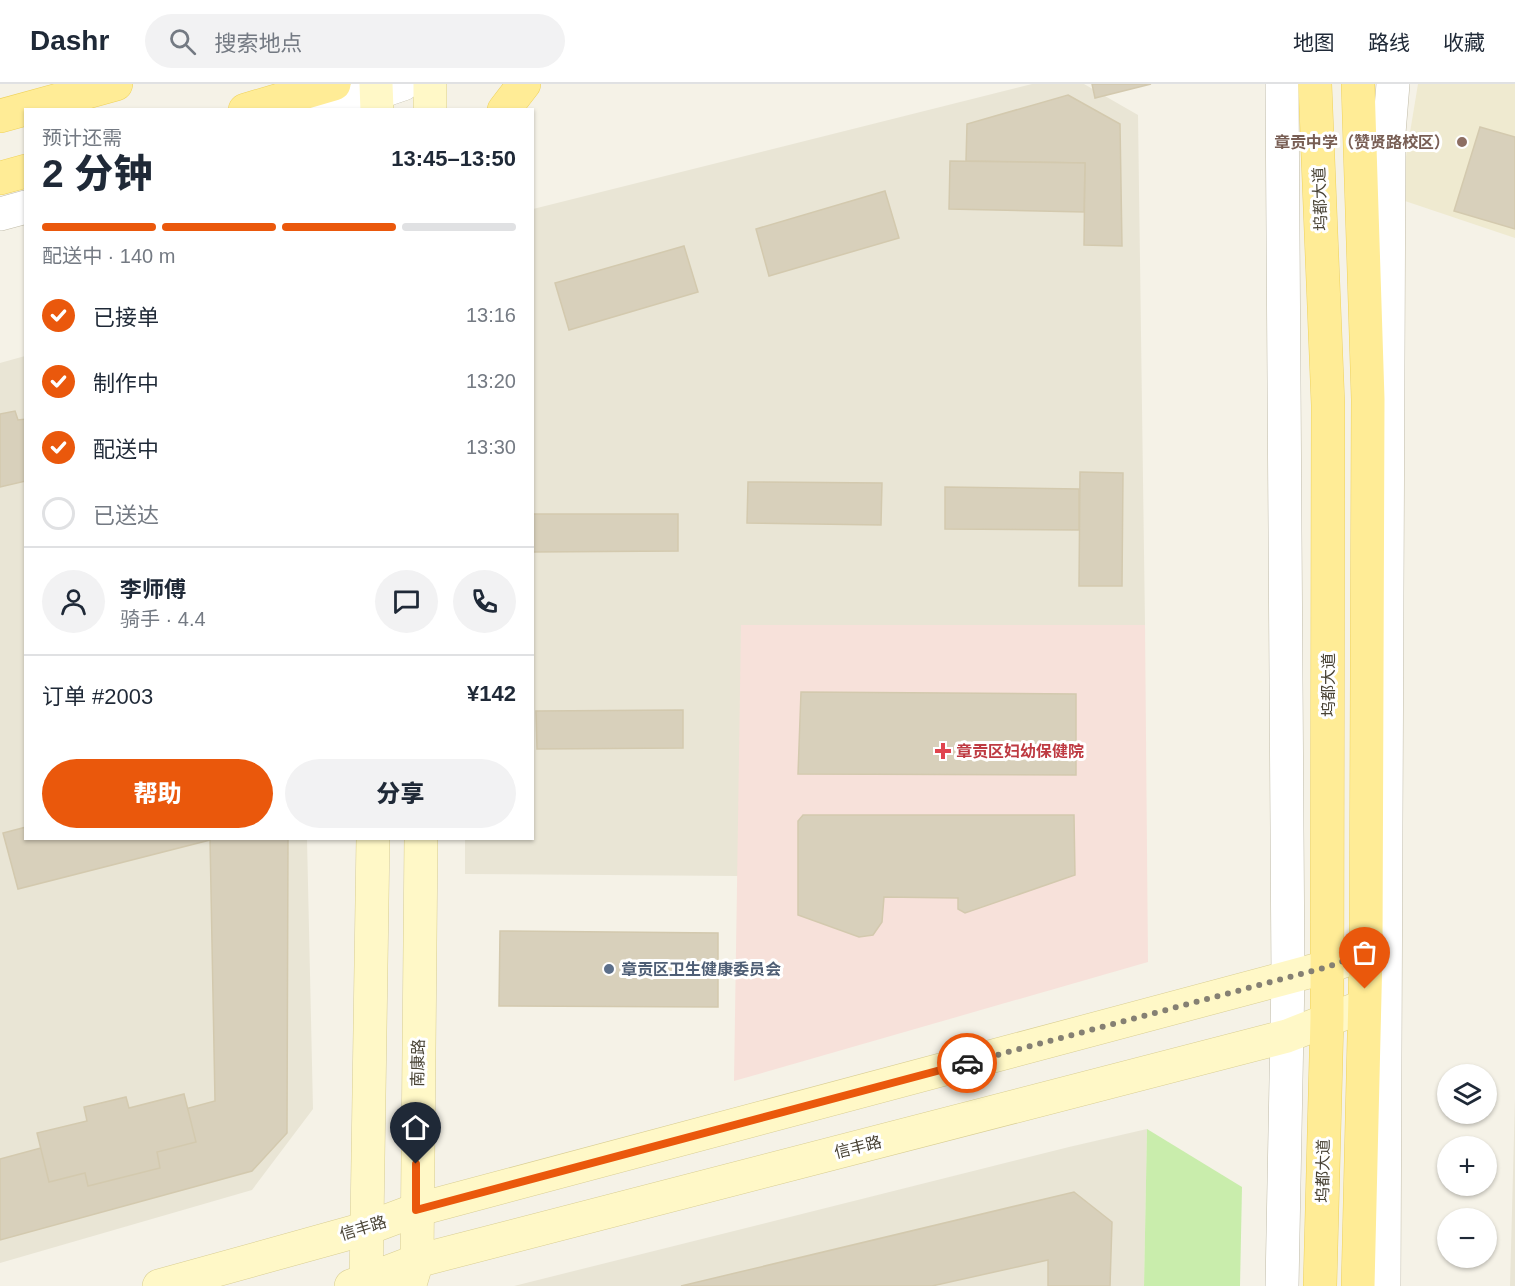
<!DOCTYPE html>
<html lang="zh">
<head>
<meta charset="utf-8">
<style>
  :root { --surface:#fff; --page:#f2f2f3; --text:#1f2937; --muted:#747a83; --line:#e0e1e3; --accent:#ea580c }
  body { margin:0; font-family:Arial,"Noto Sans SC",sans-serif; background:var(--page); color:var(--text); height:100vh; display:flex; flex-direction:column; font-size:22px; white-space:nowrap }
  * { box-sizing:border-box; margin:0 }
  p { font-size:20px; color:var(--muted) }
  .icon { flex:none; width:33px; height:33px; fill:none; stroke:currentColor; stroke-width:2; stroke-linecap:round; stroke-linejoin:round }
  .map { position:relative; flex:1; overflow:hidden }
  .sheet { position:absolute; left:24px; top:24px; width:510px; height:732px; display:flex; flex-direction:column; background:var(--surface); border-radius:0px; box-shadow:0 2px 4px #0004 }
  .sheet>* { flex:none }
  .controls { position:absolute; left:1437px; top:980px; display:grid; gap:12px }
  .controls a { display:grid; place-items:center; width:60px; height:60px; border-radius:50%; background:var(--surface); box-shadow:0 2px 4px #0004; font-size:30px }
  .pin { position:absolute; display:grid; place-items:center; width:51px; height:51px; color:#fff; margin:-62px -26px; border-radius:50% 50% 50% 0; rotate:-45deg; box-shadow:0 0 6px #0007 }
  .pin .icon { rotate:45deg }
  .courier { position:absolute; display:grid; place-items:center; width:60px; height:60px; margin:-30px; border:4px solid #ea580c; border-radius:50%; background:#fff; color:#222; box-shadow:0 2px 8px #0007 }
  .summary em { font-style:normal; font-weight:800 }
  .summary div { display:flex; flex-direction:column-reverse }
  .summary { display:flex; align-items:center; justify-content:space-between; height:102px; padding:0 18px }
  h1 { font-size:39px; font-weight:800; line-height:45px }
  .bar { display:grid; grid-template-columns:repeat(4,1fr); gap:9px 6px; align-content:center; height:72px; padding:0 18px }
  .bar i { height:8px; border-radius:4px; background:var(--line) }
  .bar .current { background:var(--accent) }
  .bar p { grid-column:span 4 }
  .line { display:flex; align-items:center; gap:15px; padding:0 18px; border-top:2px solid var(--line) }
  .line div { flex:1 }
  .round { display:grid; place-items:center; flex:none; width:63px; height:63px; border-radius:32px; background:var(--page) }
  ol { padding:0 18px; list-style:none }
  li { display:flex; align-items:center; gap:18px; height:66px }
  li p { margin-inline-start:auto }
  li .icon { padding:6px; border-radius:50%; background:var(--accent); color:#fff; stroke-width:4 }
  li:last-child { color:var(--muted) }
  li i { width:33px; height:33px; border:3px solid var(--line); border-radius:50% }
  .button { display:flex; gap:12px; margin-top:auto; padding:12px 18px }
  .button a { flex:1; height:69px; border-radius:36px; background:var(--accent); color:#fff; font-size:24px; font-weight:800; line-height:69px; text-align:center }
  .button a+a { background:var(--page); color:var(--text) }
  header { display:flex; align-items:center; gap:36px; box-sizing:border-box; height:84px; padding:0 30px; background:var(--surface); border-bottom:2px solid var(--line) }
  header strong { font-size:28px }
  nav { display:flex; gap:33px; margin-inline-start:auto; font-size:21px }
  .search { width:420px; height:54px; background:var(--page); display:flex; align-items:center; gap:15px; box-sizing:border-box; padding:0 21px; border-radius:33px; color:var(--muted); font-size:22px }
  .map>svg:first-child { display:block }
  .residential { fill:#e9e5d5 }
  .education { fill:#efead0 }
  .medical { fill:#f7e1da }
  .green { fill:#c9edac }
  .building { fill:#d8d0bb; stroke:#d3c9ae; stroke-width:1.5 }
  .lines { fill:none; stroke-linecap:round; stroke-linejoin:round }
  .tertiary-casing { stroke:#c1bca9; stroke-width:34 }
  .secondary-casing { stroke:#d9ce93; stroke-width:34 }
  .primary-casing { stroke:#efd25b; stroke-width:34 }
  .tertiary { stroke:#fff; stroke-width:33 }
  .secondary { stroke:#fff8c7; stroke-width:33 }
  .primary { stroke:#ffec96; stroke-width:33 }
  .done { stroke:#858073; stroke-width:6; stroke-dasharray:0 10.8 }
  .route { stroke:#ea580c; stroke-width:8 }
  .education-dot { fill:#8d6e63; stroke:#fff; stroke-width:2 }
  .health-dot { fill:#e0444e; stroke:#fff; stroke-width:2 }
  .service-dot { fill:#5c6f8a; stroke:#fff; stroke-width:2 }
  .labels { text-anchor:middle; dominant-baseline:central; stroke-width:6; stroke-linejoin:round; paint-order:stroke }
  .education-label { font-size:16px; font-weight:bold; fill:#785e54; stroke:#fff; text-anchor:end }
  .street-label { font-size:16px; fill:#494335; stroke:#fff }
  .health-label { font-size:16px; font-weight:bold; fill:#be3a42; stroke:#fff; text-anchor:start }
  .service-label { font-size:16px; font-weight:bold; fill:#4e5e75; stroke:#fff; text-anchor:start }
</style>
</head>
<body>
<header>
<strong>Dashr</strong>
<div class="search"><svg class="icon" aria-label="search" viewBox="0 0 24 24"><circle cx="10" cy="10" r="6"/><path d="M15 15l6 6"/></svg>搜索地点</div>
<nav><a>地图</a><a>路线</a><a>收藏</a></nav>
</header>
<div class="map">
<svg width="1515" height="1202" viewBox="0 0 1515 1202">
  <rect width="100%" height="100%" fill="#f5f2e7"/>
  <g class="residential">
    <polygon points="1032,0 1084,0 1138,31 1145,541 742,541 738,792 465,790 465,755 532,754 533,125"/>
    <polygon points="25,272 26,754 307,755 313,1025 252,1106 0,1179 0,279"/>
    <polygon points="1515,1014 1515,1202 1510,1202"/>
    <polygon points="1147,1045 1144,1202 514,1202 1069,1063"/>
  </g>
  <polygon class="education" points="1418,0 1515,0 1515,154 1399,115"/>
  <polygon class="medical" points="741,541 1145,541 1148,878 734,997"/>
  <polygon class="green" points="1147,1045 1242,1103 1240,1202 1144,1202"/>
  <g class="building">
    <polygon points="1092,0 1151,0 1095,14"/>
    <polygon points="1068,11 1120,40 1122,162 1084,161 1085,79 966,77 967,40"/>
    <polygon points="1480,43 1515,53 1515,145 1454,127"/>
    <polygon points="950,77 1085,79 1084,128 949,125"/>
    <polygon points="885,107 899,154 769,192 756,145"/>
    <polygon points="684,162 698,208 569,246 555,199"/>
    <polygon points="15,327 18,336 26,335 26,397 0,403 0,330"/>
    <polygon points="1080,388 1123,389 1122,502 1079,502"/>
    <polygon points="748,398 882,399 881,441 747,439"/>
    <polygon points="945,403 1079,405 1079,446 945,445"/>
    <polygon points="532,430 678,430 678,467 532,468"/>
    <polygon points="801,608 1076,610 1076,691 798,690"/>
    <polygon points="683,626 683,664 537,665 536,627"/>
    <polygon points="803,731 1074,731 1075,791 965,829 958,825 958,814 884,813 882,838 873,851 859,853 798,831 798,737"/>
    <polygon points="26,743 26,754 218,754 18,805 3,749"/>
    <polygon points="210,754 288,754 287,1049 252,1087 0,1156 0,1075 215,1017"/>
    <polygon points="500,847 718,849 718,923 499,922"/>
    <polygon points="184,1010 196,1058 157,1068 160,1084 88,1102 85,1089 49,1098 37,1049 87,1037 84,1023 126,1013 129,1024"/>
    <polygon points="1074,1108 1112,1138 1110,1202 1048,1202 1048,1176 932,1202 681,1202"/>
  </g>
  <g class="lines">
    <defs>
      <g id="tertiary">
        <polyline points="1282,0 1288,893 1282,1202"/>
        <polyline points="326,26 403,0"/>
        <polyline points="0,130 26,123"/>
        <polyline points="1384,1202 1389,49 1393,0"/>
      </g>
      <g id="secondary">
        <polyline points="376,0 377,26"/>
        <polyline points="430,26 430,0"/>
        <polyline points="411,1197 417,1177 421,754"/>
        <polyline points="159,1202 368,1144 416,1126 1327,883 1366,869"/>
        <polyline points="351,1202 417,1177 1287,952 1364,922"/>
        <polyline points="366,1202 373,754"/>
      </g>
      <g id="primary">
        <polyline points="1315,0 1328,321 1327,935 1320,1202"/>
        <polyline points="245,26 334,0"/>
        <polyline points="504,26 524,0"/>
        <polyline points="0,32 116,0"/>
        <polyline points="0,94 26,87"/>
        <polyline points="1358,1202 1366,869 1368,315 1358,0"/>
      </g>
    </defs>
    <use href="#tertiary" class="tertiary-casing"/>
    <use href="#secondary" class="secondary-casing"/>
    <use href="#primary" class="primary-casing"/>
    <use href="#tertiary" class="tertiary"/>
    <use href="#secondary" class="secondary"/>
    <use href="#primary" class="primary"/>
  </g>
  <g class="lines">
    <polyline class="done" points="967,979 1327,883 1366,869 1365,905"/>
    <polyline class="route" points="416,1080 416,1126 967,979"/>
  </g>
  <circle class="education-dot" cx="1462" cy="58" r="6"/>
  <path class="health-dot" d="M940 658h6v6h6v6h-6v6h-6v-6h-6v-6h6z"/>
  <circle class="service-dot" cx="609" cy="885" r="6"/>
  <g class="labels">
    <g class="education-label">
      <text x="1450" y="58">章贡中学（赞贤路校区）</text>
    </g>
    <g class="street-label">
      <text transform="translate(1320 115) rotate(-92)">坞都大道</text>
      <text transform="translate(1328 601) rotate(-90)">坞都大道</text>
      <text transform="translate(418 979) rotate(-89)">南康路</text>
      <text transform="translate(858 1063) rotate(-14)">信丰路</text>
      <text transform="translate(1323 1087) rotate(-89)">坞都大道</text>
      <text transform="translate(363 1144) rotate(-17)">信丰路</text>
    </g>
    <g class="health-label">
      <text x="956" y="667">章贡区妇幼保健院</text>
    </g>
    <g class="service-label">
      <text x="621" y="885">章贡区卫生健康委员会</text>
    </g>
  </g>
</svg>
<div class="controls">
<a><svg class="icon" aria-label="layers" viewBox="0 0 24 24"><path d="M12 4l9 5-9 5-9-5zM3 14l9 5 9-5"/></svg></a>
<a>+</a>
<a>−</a>
</div>
<div class="pin" style="left:1365px;top:905px;background:#ea580c"><svg class="icon" aria-label="bag" viewBox="0 0 24 24"><path d="M5 8h14l-1 12H6zM9 8a3 3 0 0 1 6 0"/></svg></div>
<div class="pin" style="left:416px;top:1080px;background:#1f2937"><svg class="icon" aria-label="home" viewBox="0 0 24 24"><path d="M3 11l9-7 9 7M6 9v11h12V9"/></svg></div>
<div class="courier" style="left:967px;top:979px"><svg class="icon" aria-label="car" viewBox="0 0 24 24"><path d="M5 17H2v-5l4-1 3-4h7l3 4 3 1v5h-3M9 17h6M6 11h13"/><circle cx="7" cy="17" r="2"/><circle cx="17" cy="17" r="2"/></svg></div>
<section class="sheet">
<div class="summary"><div><h1>2 分钟</h1><p>预计还需</p></div><em>13:45–13:50</em></div>
<div class="bar"><i class="current"></i><i class="current"></i><i class="current"></i><i></i><p>配送中 · 140 m</p></div>
<ol>
<li><svg class="icon" aria-label="check" viewBox="0 0 24 24"><path d="M5 12l5 5 9-10"/></svg>已接单<p>13:16</p></li>
<li><svg class="icon" aria-label="check" viewBox="0 0 24 24"><path d="M5 12l5 5 9-10"/></svg>制作中<p>13:20</p></li>
<li><svg class="icon" aria-label="check" viewBox="0 0 24 24"><path d="M5 12l5 5 9-10"/></svg>配送中<p>13:30</p></li>
<li><i></i>已送达</li>
</ol>
<div class="line" style="height:108px"><a class="round"><svg class="icon" aria-label="person" viewBox="0 0 24 24"><circle cx="12" cy="8" r="4"/><path d="M4 21q1-7 8-7t8 7"/></svg></a><div><b>李师傅</b><p>骑手 · 4.4</p></div><a class="round"><svg class="icon" aria-label="chat" viewBox="0 0 24 24"><path d="M4 5h16v11H9l-5 4z"/></svg></a><a class="round"><svg class="icon" aria-label="phone" viewBox="0 0 24 24"><path d="M5 4h4l2 5-3 2q2 4 5 5l2-3 5 2v4C11 20 4 13 5 4z"/></svg></a></div>
<div class="line" style="height:78px"><div>订单 #2003</div><b>¥142</b></div>
<div class="button"><a>帮助</a><a>分享</a></div>
</section>
</div>
</body>
</html>
